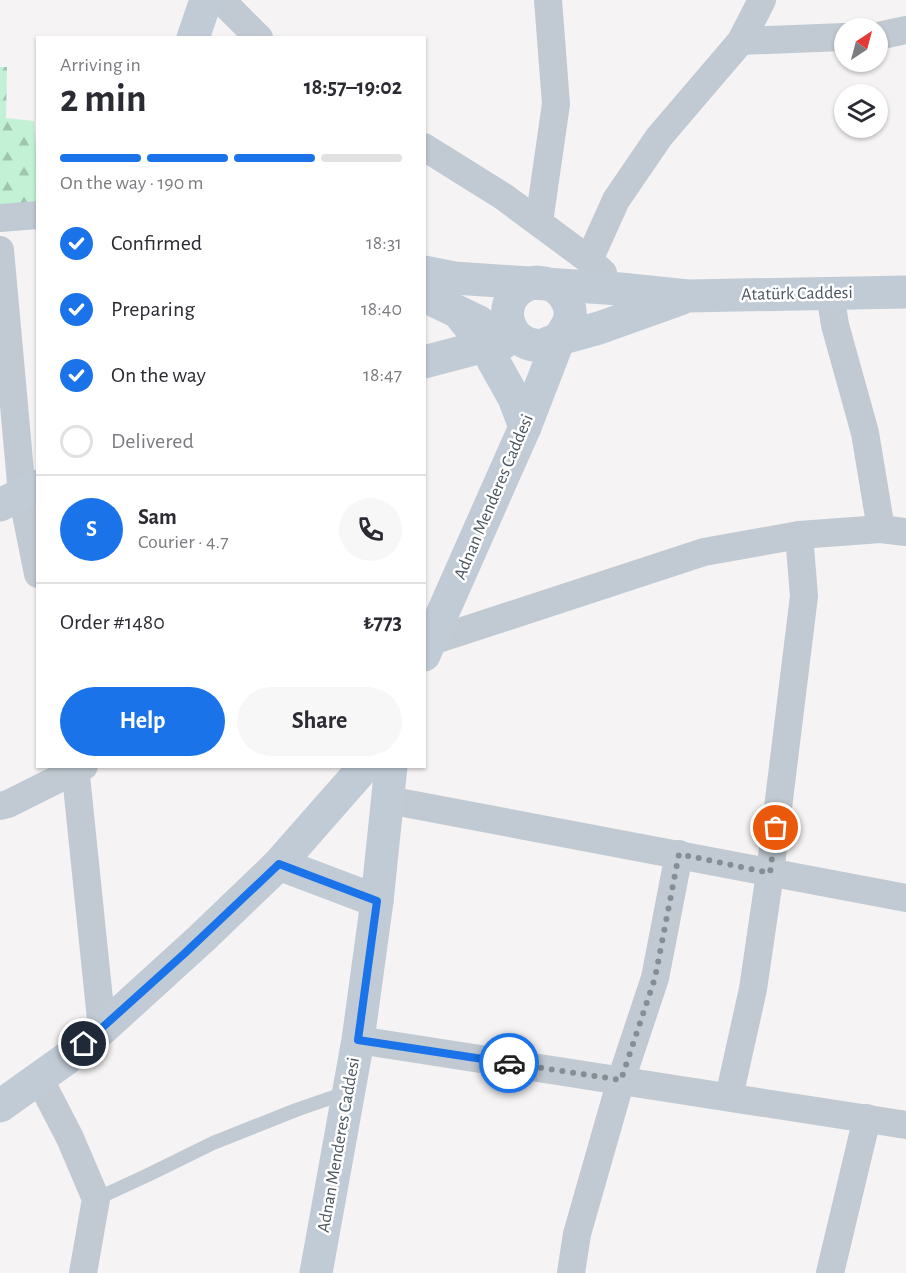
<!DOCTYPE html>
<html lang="en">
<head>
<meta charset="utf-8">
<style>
  :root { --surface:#fff; --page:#f7f7f7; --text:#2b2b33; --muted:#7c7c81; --line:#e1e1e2; --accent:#1a73e8 }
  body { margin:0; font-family:"Alegreya Sans",sans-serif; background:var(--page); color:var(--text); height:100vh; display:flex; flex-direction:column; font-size:22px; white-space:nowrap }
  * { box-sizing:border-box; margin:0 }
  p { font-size:20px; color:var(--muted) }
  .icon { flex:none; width:33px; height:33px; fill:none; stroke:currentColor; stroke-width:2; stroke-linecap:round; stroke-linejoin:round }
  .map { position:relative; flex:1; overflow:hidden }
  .sheet { position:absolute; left:36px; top:36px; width:390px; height:732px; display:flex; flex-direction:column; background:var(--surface); border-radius:0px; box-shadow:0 2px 4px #0004 }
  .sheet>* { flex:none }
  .needle { width:39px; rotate:36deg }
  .controls { position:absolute; left:834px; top:18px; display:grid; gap:12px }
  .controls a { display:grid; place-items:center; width:54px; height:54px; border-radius:50%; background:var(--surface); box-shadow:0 2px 4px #0004; font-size:30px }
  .pin { position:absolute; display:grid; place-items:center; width:51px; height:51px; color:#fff; margin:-26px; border:3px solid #fff; border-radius:50%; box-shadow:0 2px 6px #0007 }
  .courier { position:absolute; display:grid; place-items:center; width:60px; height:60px; margin:-30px; border:4px solid #1a73e8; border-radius:50%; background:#fff; color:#222; box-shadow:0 2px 8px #0007 }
  .head em { font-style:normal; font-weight:700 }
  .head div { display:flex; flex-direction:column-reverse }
  .head { display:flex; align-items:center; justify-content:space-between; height:102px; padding:0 24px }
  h1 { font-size:39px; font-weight:700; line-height:45px }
  .bar { display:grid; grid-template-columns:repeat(4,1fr); gap:9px 6px; align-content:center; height:72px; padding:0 24px }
  .bar i { height:8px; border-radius:4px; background:var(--line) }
  .bar .on { background:var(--accent) }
  .bar p { grid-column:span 4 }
  .line { display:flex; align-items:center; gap:15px; padding:0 24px; border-top:2px solid var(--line) }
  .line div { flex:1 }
  .round { display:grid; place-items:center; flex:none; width:63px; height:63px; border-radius:32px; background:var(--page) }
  ol { padding:0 24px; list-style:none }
  li { display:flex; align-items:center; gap:18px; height:66px }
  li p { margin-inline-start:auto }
  li .icon { padding:6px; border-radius:50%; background:var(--accent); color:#fff; stroke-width:4 }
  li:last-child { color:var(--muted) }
  li i { width:33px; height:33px; border:3px solid var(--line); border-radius:50% }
  .action { display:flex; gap:12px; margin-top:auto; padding:12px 24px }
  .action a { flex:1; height:69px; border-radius:36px; background:var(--accent); color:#fff; font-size:24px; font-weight:700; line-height:69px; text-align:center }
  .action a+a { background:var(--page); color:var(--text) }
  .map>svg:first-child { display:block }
  .forest { fill:url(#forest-firs) }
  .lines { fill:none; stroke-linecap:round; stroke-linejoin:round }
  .lane { stroke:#c1cad2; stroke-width:14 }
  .street { stroke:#c1cad2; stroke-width:28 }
  .secondary { stroke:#c1cbd6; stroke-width:33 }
  .done { stroke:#868d94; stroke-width:6; stroke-dasharray:0 10.8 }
  .route { stroke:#1a73e8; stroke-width:8 }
  .labels { text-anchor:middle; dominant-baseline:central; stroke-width:5; stroke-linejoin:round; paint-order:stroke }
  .street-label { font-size:18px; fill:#4a5661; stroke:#fff }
</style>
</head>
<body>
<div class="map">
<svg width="906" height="1273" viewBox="0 0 906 1273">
  <defs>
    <pattern id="forest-firs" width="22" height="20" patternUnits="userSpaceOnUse" patternTransform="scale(1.5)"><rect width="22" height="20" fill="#c3f1d5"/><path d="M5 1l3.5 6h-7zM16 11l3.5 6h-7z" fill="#a0c6b0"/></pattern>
  </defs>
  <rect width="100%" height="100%" fill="#f5f3f3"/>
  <polygon class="forest" points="0,67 7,67 6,118 34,121 36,146 38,146 37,203 0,206"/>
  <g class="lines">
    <polyline class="lane" points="96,1199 150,1174 213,1143 296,1110 348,1092"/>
    <g class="street">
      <polyline points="221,0 259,38"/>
      <polyline points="878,36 906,30"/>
      <polyline points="741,41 844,37"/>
      <polyline points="424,147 504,197 589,260 603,273"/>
      <polyline points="0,218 38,215"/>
      <polyline points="539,222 556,104 548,0"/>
      <polyline points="0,250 22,494 38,574"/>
      <polyline points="589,260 616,200 659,137 741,41 762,0"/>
      <polyline points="830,293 835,325 865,433 881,529"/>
      <polyline points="429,642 704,552 799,535 881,529 906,532"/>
      <polyline points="75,766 102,1029"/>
      <polyline points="388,800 906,898"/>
      <polyline points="0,806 8,804 84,766"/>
      <polyline points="358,1040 906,1125"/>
      <polyline points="39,1078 70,1138 96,1199 83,1273"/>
      <polyline points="729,1097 753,989 770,873 804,596 799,535"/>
      <polyline points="571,1273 577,1234 621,1080 655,978 679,854"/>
      <polyline points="830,1273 867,1118"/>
    </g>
    <g class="secondary">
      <polyline points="193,38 206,0"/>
      <polyline points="424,272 454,278 620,289 688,296 906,292"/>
      <path d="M 536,282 C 543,283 549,283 555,287 C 566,294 573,309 569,321 C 567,327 562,333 559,339 C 554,340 548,344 542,345 C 507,350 489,294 536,282 Z"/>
      <polyline points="424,294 433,300 479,322"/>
      <polyline points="458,312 485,346 514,398 525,427"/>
      <polyline points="424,362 485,346 503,343"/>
      <polyline points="0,505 38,486"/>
      <polyline points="424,655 525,427 559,339 599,328 680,299"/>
      <polyline points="279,864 377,901"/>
      <polyline points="0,1106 66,1059 102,1029 202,938 279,864 365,766"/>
      <polyline points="316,1273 358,1040 377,901 391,766"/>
    </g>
  </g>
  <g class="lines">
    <polyline class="done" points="509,1063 621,1080 655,978 679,854 770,873 776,828"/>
    <polyline class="route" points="84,1044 185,953 279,864 377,901 358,1040 509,1063"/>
  </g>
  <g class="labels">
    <g class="street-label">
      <text transform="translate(797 294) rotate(-1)">Atatürk Caddesi</text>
      <text transform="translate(494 497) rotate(-67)">Adnan Menderes Caddesi</text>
      <text transform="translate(339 1145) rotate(-80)">Adnan Menderes Caddesi</text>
    </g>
  </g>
</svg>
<div class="controls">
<a><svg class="needle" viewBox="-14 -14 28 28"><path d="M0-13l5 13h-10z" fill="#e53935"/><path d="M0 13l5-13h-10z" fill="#7c7c81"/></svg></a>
<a><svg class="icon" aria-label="layers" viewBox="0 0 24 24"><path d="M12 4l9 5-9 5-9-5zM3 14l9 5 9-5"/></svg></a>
</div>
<div class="pin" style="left:776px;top:828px;background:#ea580c"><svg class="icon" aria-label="bag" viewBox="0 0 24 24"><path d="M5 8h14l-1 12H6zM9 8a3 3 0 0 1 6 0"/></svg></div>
<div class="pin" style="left:84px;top:1044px;background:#1f2937"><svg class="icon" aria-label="home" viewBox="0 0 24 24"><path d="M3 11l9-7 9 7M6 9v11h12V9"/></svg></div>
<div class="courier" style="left:509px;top:1063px"><svg class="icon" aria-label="car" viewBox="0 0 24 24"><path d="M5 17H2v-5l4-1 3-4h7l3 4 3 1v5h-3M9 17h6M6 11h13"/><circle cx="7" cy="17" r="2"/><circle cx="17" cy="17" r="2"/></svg></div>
<section class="sheet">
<div class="head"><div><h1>2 min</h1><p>Arriving in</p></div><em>18:57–19:02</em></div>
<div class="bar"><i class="on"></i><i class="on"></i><i class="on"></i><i></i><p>On the way · 190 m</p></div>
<ol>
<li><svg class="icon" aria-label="check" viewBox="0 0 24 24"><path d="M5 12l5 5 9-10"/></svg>Confirmed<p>18:31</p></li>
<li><svg class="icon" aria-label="check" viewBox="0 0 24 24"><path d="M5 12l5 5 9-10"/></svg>Preparing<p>18:40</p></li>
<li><svg class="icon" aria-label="check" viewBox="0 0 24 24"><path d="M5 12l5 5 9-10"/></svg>On the way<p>18:47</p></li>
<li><i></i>Delivered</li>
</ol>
<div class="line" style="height:108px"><b class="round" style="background:var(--accent);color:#fff">S</b><div><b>Sam</b><p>Courier · 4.7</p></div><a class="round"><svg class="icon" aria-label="phone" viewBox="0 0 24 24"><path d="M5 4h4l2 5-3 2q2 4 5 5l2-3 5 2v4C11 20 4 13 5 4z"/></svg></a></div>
<div class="line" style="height:78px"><div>Order #1480</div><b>₺773</b></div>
<div class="action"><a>Help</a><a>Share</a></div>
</section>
</div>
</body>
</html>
